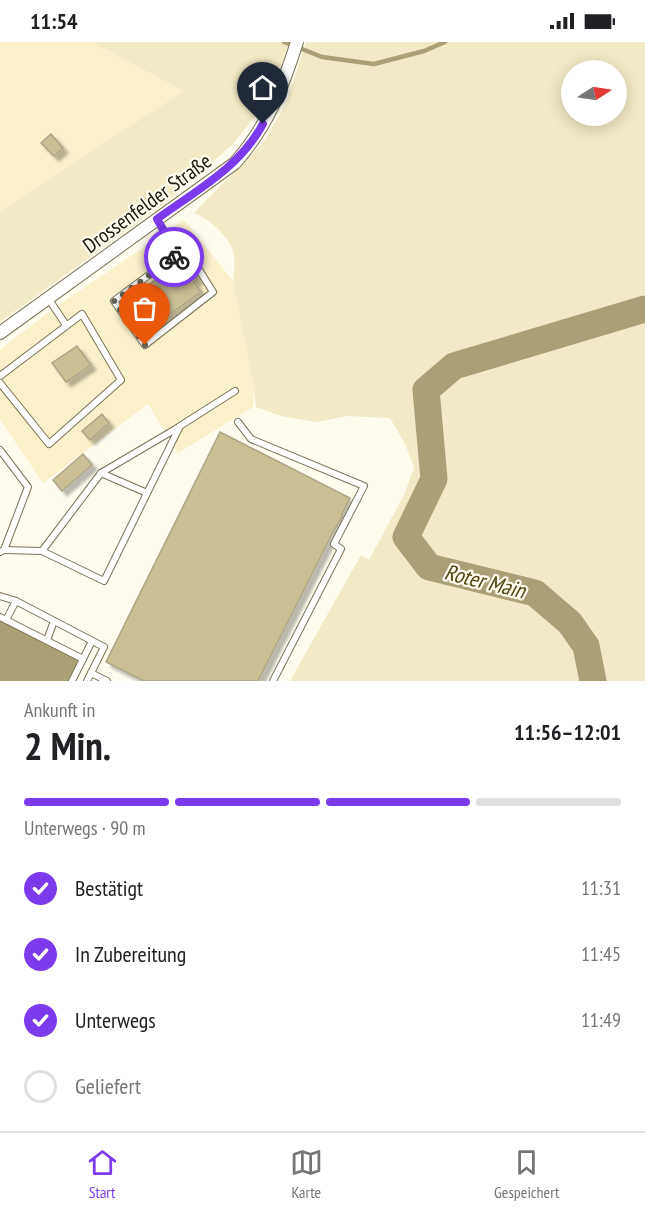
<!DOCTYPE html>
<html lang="de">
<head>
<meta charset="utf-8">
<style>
  :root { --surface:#fff; --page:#f6f6f6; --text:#202124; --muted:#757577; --line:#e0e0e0; --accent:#7c3aed }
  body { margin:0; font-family:"PT Sans Narrow",sans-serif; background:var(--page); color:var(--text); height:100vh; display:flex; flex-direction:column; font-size:22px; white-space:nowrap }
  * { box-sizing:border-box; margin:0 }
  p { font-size:20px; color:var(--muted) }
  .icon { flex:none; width:33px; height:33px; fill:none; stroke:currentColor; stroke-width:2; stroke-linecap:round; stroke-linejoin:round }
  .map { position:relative; height:639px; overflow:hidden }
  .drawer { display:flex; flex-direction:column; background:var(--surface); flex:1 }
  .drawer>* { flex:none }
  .needle { width:39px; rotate:78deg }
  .controls { position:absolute; left:561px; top:18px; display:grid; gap:12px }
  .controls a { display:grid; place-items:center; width:66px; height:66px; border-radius:50%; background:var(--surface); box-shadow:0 3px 15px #0003; font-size:30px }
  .pin { position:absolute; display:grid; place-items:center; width:51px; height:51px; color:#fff; margin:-62px -26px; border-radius:50% 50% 50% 0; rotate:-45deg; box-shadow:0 0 6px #0007 }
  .pin .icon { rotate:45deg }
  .courier { position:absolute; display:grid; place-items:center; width:60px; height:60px; margin:-30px; border:4px solid #7c3aed; border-radius:50%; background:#fff; color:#222; box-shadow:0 2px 8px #0007 }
  .head em { font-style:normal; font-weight:800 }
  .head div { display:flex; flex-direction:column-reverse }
  .head { display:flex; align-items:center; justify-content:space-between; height:102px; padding:0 24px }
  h1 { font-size:39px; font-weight:800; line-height:45px }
  .bar { display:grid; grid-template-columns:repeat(4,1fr); gap:9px 6px; align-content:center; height:72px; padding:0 24px }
  .bar i { height:8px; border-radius:4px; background:var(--line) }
  .bar .current { background:var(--accent) }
  .bar p { grid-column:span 4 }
  ol { padding:0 24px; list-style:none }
  li { display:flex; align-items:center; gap:18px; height:66px }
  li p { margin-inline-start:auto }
  li .icon { padding:6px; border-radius:50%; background:var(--accent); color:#fff; stroke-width:4 }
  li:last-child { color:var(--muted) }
  li i { width:33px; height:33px; border:3px solid var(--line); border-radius:50% }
  .status { display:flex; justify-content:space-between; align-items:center; height:42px; padding:0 30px; background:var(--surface); direction:ltr }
  .status svg { height:16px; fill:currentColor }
  .menu { display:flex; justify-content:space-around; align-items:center; height:84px; border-top:2px solid var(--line); background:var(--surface); font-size:16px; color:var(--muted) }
  .menu a { display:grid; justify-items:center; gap:3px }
  .menu .current { color:var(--accent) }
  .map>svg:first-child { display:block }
  .built { fill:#faf0c9 }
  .green { fill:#f2e9c6; fill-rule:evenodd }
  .water { fill:#aba075 }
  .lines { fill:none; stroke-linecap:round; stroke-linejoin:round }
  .stream { stroke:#aba075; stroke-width:4.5 }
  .river { stroke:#aba075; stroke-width:27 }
  .building { fill:#cbbf94; stroke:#ada588; stroke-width:1.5; filter:url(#shadow) }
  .lane-casing { stroke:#7a7357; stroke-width:8 }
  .street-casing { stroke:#7a7357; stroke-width:14 }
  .lane { stroke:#fff; stroke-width:6 }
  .street { stroke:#fff; stroke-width:12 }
  .done { stroke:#68665a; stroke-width:6; stroke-dasharray:0 10.8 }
  .route { stroke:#7c3aed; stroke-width:8 }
  .labels { text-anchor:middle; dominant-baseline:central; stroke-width:4.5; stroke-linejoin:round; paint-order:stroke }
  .street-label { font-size:21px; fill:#18150a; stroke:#fefbef }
  .water-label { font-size:22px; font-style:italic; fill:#524510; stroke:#fefbef }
</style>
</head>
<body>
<div class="status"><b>11:54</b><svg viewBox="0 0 49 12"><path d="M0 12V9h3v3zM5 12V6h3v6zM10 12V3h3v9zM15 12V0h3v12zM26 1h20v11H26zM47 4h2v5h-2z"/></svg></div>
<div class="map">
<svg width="645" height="639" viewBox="0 0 645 639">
  <defs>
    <filter id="shadow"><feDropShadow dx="5" dy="5" stdDeviation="1.5" flood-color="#0004"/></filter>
  </defs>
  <rect width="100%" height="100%" fill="#fefbef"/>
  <g class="built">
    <polygon points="0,0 92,0 185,49 0,170"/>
    <polygon points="184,178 233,239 254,346 253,365 178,411 148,362 43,441 0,377 0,308 50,269"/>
  </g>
  <g class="green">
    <polygon points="92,0 289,0 278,35 265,62 233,102 169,158 0,280 0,170 184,49"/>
    <path d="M 306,0 L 645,0 L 645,639 L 290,639 L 361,513 L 369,518 L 405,451 L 414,425 L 406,404 L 390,376 L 347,374 L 317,380 L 281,374 L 256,365 L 254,346 L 233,239 C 234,229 236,216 232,206 C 226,192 208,176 194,171 L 263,101 L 286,62 ZM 572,28 L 616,28 L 616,74 L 572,74 Z"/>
  </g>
  <polygon class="water" points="0,578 79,617 68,639 0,639"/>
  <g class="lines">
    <polyline class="stream" points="284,0 322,15 374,22 424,9 445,0"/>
    <polyline class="river" points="593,639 586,604 570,581 535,551 429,525 406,495 434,437 426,348 454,324 645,267"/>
  </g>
  <g class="building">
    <polygon points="51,92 63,106 54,114 41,101"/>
    <polygon points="184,217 198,237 194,240 201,250 149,287 142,277 136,281 122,262"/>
    <polygon points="77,304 91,323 66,340 52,321"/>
    <polygon points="102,372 109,381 90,398 82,389"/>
    <polygon points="220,390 350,456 342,472 343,473 333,490 258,639 144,639 106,620"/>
    <polygon points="83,412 92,423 62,449 53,438"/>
  </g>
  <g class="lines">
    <defs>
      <g id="lane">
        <polyline points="157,177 177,212 114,259 145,303 213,250 186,207 177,212"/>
        <polyline points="48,256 66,283"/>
        <polyline points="0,334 82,272 121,338 49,402 0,341"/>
        <polyline points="238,380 251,397 364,444 334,502 341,507 273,639"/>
        <polyline points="0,408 28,445 4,508 0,510"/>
        <polyline points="101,431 147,451"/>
        <polyline points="4,508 42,509 104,539 180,384 235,349"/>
        <polyline points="42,509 101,431 179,385"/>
        <polyline points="0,554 16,559 104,605 87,639"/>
        <polyline points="0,575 83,617 72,639"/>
        <polyline points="6,578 16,559"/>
        <polyline points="47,598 54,579"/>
        <polyline points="83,617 92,599"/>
        <polyline points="91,631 107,639"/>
      </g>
      <path id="street" d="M 0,291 L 235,121 C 268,83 282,47 297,0"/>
    </defs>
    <use href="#lane" class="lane-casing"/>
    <use href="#street" class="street-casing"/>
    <use href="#lane" class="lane"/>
    <use href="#street" class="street"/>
  </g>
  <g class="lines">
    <polyline class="done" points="145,303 114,259 174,215"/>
    <path class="route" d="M 174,215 L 177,212 L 157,177 C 197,148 239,126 263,82"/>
  </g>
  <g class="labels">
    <g class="street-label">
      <text transform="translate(147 161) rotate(-36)">Drossenfelder Straße</text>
    </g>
    <g class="water-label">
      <text transform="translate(485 539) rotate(14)">Roter Main</text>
    </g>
  </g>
</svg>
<div class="controls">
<a><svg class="needle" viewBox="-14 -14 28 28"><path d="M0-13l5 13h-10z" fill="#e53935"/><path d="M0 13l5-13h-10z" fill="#757577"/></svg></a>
</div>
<div class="pin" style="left:145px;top:303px;background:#ea580c"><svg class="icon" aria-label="bag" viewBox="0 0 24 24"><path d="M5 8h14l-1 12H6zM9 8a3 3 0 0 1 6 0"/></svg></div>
<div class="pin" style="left:263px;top:82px;background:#1f2937"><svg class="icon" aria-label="home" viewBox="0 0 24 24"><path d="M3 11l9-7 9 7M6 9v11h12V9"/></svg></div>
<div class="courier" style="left:174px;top:215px"><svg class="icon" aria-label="bike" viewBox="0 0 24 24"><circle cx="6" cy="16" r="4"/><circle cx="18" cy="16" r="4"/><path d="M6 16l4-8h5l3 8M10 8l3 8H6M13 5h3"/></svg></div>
</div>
<section class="drawer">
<div class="head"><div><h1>2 Min.</h1><p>Ankunft in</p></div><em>11:56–12:01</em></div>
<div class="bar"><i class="current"></i><i class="current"></i><i class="current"></i><i></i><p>Unterwegs · 90 m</p></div>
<ol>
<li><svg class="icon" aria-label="check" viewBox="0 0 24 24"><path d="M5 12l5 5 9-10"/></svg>Bestätigt<p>11:31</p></li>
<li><svg class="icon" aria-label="check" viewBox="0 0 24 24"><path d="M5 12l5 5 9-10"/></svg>In Zubereitung<p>11:45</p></li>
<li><svg class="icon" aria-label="check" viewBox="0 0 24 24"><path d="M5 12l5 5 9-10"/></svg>Unterwegs<p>11:49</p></li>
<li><i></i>Geliefert</li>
</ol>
</section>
<nav class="menu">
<a class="current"><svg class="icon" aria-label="home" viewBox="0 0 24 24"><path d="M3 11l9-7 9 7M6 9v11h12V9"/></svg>Start</a>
<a><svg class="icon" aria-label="map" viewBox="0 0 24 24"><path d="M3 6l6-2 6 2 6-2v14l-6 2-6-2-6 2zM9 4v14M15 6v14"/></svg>Karte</a>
<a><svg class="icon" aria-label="saved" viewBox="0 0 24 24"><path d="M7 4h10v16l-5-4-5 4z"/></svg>Gespeichert</a>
</nav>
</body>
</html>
